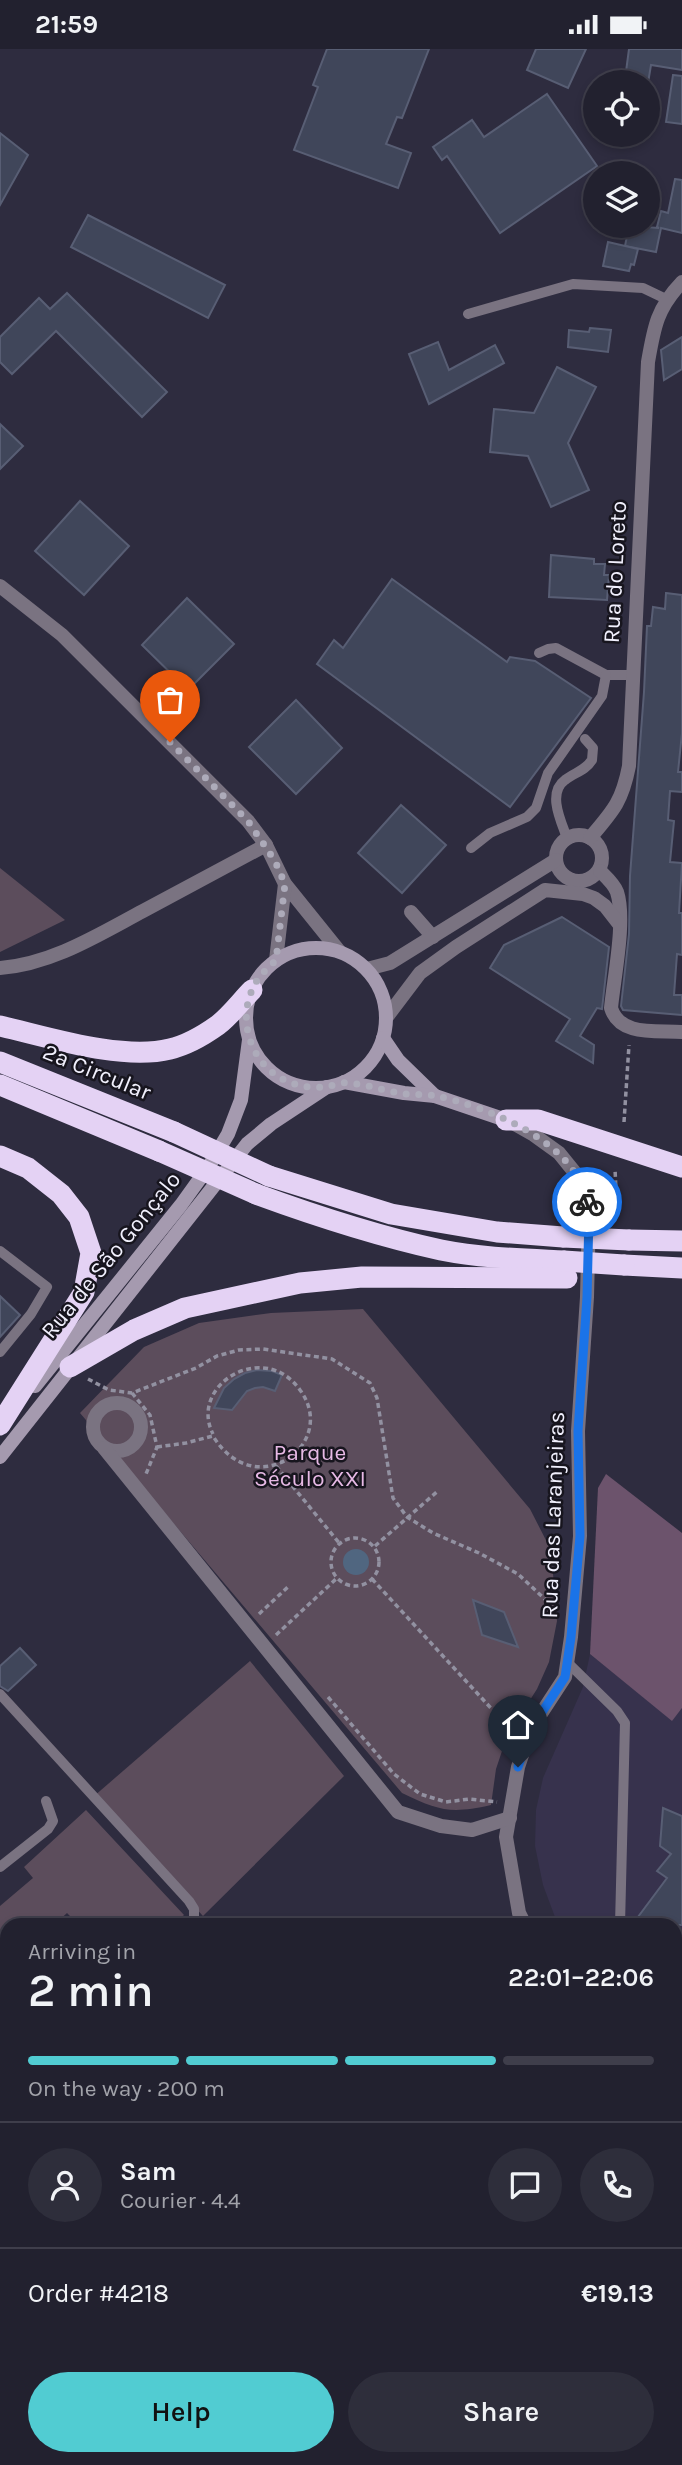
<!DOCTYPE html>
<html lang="en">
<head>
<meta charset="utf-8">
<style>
  :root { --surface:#22212f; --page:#2e2e3b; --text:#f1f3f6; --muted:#a2a3aa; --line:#3f3e4b; --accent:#51ccd2 }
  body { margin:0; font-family:Karla,sans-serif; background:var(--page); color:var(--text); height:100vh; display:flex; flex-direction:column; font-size:26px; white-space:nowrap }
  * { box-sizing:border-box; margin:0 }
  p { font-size:23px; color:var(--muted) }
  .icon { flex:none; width:38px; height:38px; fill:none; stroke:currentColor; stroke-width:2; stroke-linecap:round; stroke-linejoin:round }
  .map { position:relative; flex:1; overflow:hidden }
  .side { position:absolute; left:0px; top:1869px; width:682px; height:548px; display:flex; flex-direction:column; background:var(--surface); border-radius:21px 21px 0 0; box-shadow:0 4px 10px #0003,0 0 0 2px var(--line) }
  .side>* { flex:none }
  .fabs { position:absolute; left:583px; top:21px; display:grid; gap:14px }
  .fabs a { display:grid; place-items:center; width:77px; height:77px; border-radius:50%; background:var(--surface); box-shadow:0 4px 10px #0003,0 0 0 2px var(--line); font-size:35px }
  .pin { position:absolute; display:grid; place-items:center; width:60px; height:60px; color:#fff; margin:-72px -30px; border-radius:50% 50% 50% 0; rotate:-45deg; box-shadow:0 0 7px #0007 }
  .pin .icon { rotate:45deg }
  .courier { position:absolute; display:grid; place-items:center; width:70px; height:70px; margin:-35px; border:5px solid #1a73e8; border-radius:50%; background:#fff; color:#222; box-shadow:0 2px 9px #0007 }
  .headline em { font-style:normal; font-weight:600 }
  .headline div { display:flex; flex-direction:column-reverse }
  .headline { display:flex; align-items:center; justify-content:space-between; height:119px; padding:0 28px }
  h1 { font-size:46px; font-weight:600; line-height:52px }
  .bar { display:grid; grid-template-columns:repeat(4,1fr); gap:10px 7px; align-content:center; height:84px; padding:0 28px }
  .bar i { height:9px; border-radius:5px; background:var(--line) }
  .bar .active { background:var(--accent) }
  .bar p { grid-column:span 4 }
  .line { display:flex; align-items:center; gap:18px; padding:0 28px; border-top:2px solid var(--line) }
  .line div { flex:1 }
  .round { display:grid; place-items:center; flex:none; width:74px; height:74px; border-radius:37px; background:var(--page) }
  .button { display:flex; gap:14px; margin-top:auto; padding:14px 28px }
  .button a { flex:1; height:80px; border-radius:42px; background:var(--accent); color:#111; font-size:28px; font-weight:600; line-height:80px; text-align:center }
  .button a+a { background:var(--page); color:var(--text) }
  .status { display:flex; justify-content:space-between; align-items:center; height:49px; padding:0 35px; background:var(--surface); direction:ltr }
  .status svg { height:19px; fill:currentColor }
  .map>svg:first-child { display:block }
  .built { fill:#37324d }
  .green { fill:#5c4d5c }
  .forest { fill:#6c536c }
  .water { fill:#506680 }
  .building { fill:#40465a; stroke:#585e74; stroke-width:2 }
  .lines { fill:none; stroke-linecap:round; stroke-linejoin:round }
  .path { stroke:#9291a1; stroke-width:3.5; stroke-dasharray:5 3.5; stroke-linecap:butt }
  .lane { stroke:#7a7381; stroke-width:10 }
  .street { stroke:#7a7381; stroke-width:14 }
  .secondary { stroke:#a59aaf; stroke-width:14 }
  .highway { stroke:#e4d2f4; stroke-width:21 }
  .highway-bridge { stroke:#e4d2f4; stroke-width:21 }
  .done { stroke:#adabba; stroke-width:7; stroke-dasharray:0 12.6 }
  .route { stroke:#1a73e8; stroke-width:9 }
  .labels { text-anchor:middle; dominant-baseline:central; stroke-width:5; stroke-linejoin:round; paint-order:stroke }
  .street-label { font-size:23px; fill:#f1f0fd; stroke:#17151e }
  .park-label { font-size:23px; fill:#e7b9e5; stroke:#17151e }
</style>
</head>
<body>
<div class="status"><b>21:59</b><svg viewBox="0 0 49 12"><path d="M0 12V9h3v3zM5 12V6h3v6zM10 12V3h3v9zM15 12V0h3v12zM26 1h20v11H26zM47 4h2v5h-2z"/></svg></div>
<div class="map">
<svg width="682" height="2416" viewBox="0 0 682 2416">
  <rect width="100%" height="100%" fill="#2e2c3f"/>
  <g class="built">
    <polygon points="590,1605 672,1671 682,1659 682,2067 676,2066 676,1876 558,1876 543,1836 535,1797 536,1761 543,1729 583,1638"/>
    <polygon points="0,2175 7,2183 7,2410 211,2410 216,2416 0,2416"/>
  </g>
  <g class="green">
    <polygon points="0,819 65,871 0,903"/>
    <path d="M 363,1260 L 530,1460 L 551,1501 L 557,1572 L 549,1613 L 537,1640 L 507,1687 L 496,1720 L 491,1756 C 451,1765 439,1762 402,1744 L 80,1364 L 144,1298 L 199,1274 L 271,1264 Z"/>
    <polygon points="250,1612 344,1727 203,1867 93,1748"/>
    <polygon points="86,1761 184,1866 173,1876 79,1876 67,1864 54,1876 7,1876 7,1944 0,1951 0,1857 33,1829 24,1818"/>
    <polygon points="676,2076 682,2078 682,2416 581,2416 581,2410 676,2410"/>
  </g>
  <polygon class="forest" points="606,1425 682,1484 682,1659 672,1672 590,1605 598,1439"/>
  <circle class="water" cx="356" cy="1513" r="13"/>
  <g class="building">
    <polygon points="327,0 429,0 402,69 397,68 386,95 411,104 398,139 294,101 318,38 313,36"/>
    <polygon points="536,0 586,0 568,39 527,21"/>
    <polygon points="629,0 682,0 682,21 651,16 648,34 625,30"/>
    <polygon points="673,26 682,27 682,75 666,73"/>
    <polygon points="547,45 597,117 500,184 447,107 442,111 433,98 472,71 484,88"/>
    <polygon points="0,84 28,106 0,156"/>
    <polygon points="675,130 682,131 682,184 661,179 656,203 625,197 629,177 659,179 657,178 661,162 668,164"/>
    <polygon points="88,166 225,236 208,269 71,198"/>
    <polygon points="608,193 638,200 634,216 631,215 629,222 603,217"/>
    <polygon points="67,244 167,343 142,368 56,282 12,325 0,313 0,288 39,249 50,260"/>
    <polygon points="590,279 611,281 608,303 568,298 569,281 589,283"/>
    <polygon points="682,288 682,320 664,331 661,301"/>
    <polygon points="438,293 449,321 495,296 504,314 429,355 409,305"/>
    <polygon points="557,318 596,338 568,394 589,441 551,458 528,407 490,403 494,360 534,364"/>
    <polygon points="0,375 23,397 0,420"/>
    <polygon points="80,452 129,497 84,546 35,502"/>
    <polygon points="551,506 594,510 594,515 605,515 604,526 609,526 607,551 549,548"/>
    <polygon points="392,530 507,613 510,608 535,612 591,649 510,758 317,615 334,591 343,599"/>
    <polygon points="666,544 682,546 682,684 678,723 682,723 682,743 670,742 668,771 674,772 670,813 682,814 679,864 682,864 682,906 677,905 674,946 682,946 682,966 623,961 621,957 629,885 630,827 644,643 647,577 651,577 653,558 665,560"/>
    <polygon points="187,549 234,595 188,641 142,596"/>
    <polygon points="296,651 342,699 296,745 249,698"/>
    <polygon points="401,756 446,796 402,844 358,804"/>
    <polygon points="562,868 609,898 602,960 597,959 580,987 594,996 593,1014 556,992 570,970 490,919 504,896"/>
    <polygon points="0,1247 20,1266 0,1288"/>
    <polygon points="257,1321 272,1322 282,1326 275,1342 263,1338 255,1339 247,1342 232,1361 214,1359 224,1339 234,1330 245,1324"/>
    <polygon points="473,1551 504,1563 518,1598 482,1586"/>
    <polygon points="20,1599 36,1616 8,1642 0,1637 0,1617"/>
    <polygon points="663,1759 682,1767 682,1876 632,1876 667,1829 657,1822 671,1805 660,1797"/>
  </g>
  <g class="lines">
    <g class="path">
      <polyline points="624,1073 629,996"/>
      <polyline points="607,1169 616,1141 615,1120"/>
      <polyline points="88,1330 109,1341 132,1344 196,1319 217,1307 239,1301 263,1300 332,1310 370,1334 377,1349 393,1449 407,1468 433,1484 479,1504 518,1525 549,1554"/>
      <polyline points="132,1344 150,1366 157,1398 146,1425"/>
      <path d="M 157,1398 L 186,1394 L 213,1387 C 255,1456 340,1395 300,1341 C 264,1290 188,1336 213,1385"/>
      <polyline points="276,1417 340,1495"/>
      <circle cx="355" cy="1513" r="24"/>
      <polyline points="375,1497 439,1441"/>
      <polyline points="372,1530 512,1682"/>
      <polyline points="259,1565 290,1536"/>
      <polyline points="276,1586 336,1530"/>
      <polyline points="328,1648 394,1725 420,1745 446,1753 469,1750 497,1753"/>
    </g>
    <g class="lane">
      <polyline points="468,265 573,235 643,239 666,250"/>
      <polyline points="539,604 548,600 556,599 606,626 632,626"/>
      <path d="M 567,789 C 561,772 547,744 565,731 C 575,723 585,722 592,711 L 593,699 L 585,690"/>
      <polyline points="471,799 490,784 527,768 536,759 548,724 602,647 606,626"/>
      <polyline points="0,1202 47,1238 31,1265 0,1303"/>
      <polyline points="567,1613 617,1662 625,1674 620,1876"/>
      <polyline points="0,1645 189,1852 194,1860 194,1870 189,1876"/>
      <polyline points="0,1818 48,1780 53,1772 46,1752"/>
      <polyline points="0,1993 7,1987"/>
      <polyline points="0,2045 7,2048"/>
      <polyline points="0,2319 7,2327"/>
      <polyline points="82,2410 88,2416"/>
      <polyline points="415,2416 416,2410"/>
    </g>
    <g class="street">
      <polyline points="0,537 62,586 248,772 266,796 285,835 339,902"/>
      <circle cx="579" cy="809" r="23"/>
      <path d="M 590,789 C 613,762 622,753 629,717 L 648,313 C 654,278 657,259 682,233"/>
      <path d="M 600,822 C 606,828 614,835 617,843 C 626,871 614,928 611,959 C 620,988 657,981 682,983"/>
      <polyline points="411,863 433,888"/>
      <polyline points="276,911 285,835"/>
      <path d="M 0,919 C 52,915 98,886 143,862 C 184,840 225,818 266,796"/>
      <polyline points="367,920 390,914 556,811"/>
      <polyline points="386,969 420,924 456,898 545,841 583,845 594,849 605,857 619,875"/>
      <polyline points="511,1073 534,1086 559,1104 576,1125 586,1148 589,1167 587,1248 578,1382 580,1487 571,1588 565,1628 531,1680 518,1718 506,1788 519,1864 525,1876"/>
      <circle cx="117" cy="1378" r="24"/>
      <polyline points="104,1399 398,1763 441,1777 472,1781 510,1769"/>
      <polyline points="567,2410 567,2416"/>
    </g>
    <g class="secondary">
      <circle cx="316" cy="969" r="70"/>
      <polyline points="383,989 398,1011 435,1047"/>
      <polyline points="344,1033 404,1044 435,1047 506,1071"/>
      <polyline points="35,1337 181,1156 209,1117 228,1085 241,1051 249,991"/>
      <polyline points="0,1408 247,1095 271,1075 327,1038"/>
    </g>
    <g class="highway">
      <path d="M 0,977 C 48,988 122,1012 170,1000 C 187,996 204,986 218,976 C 231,966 241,952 252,941"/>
      <polyline points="0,1013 174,1083"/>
      <polyline points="0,1036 159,1102"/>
      <polyline points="506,1071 538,1071 682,1118"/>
      <polyline points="0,1107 28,1119 61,1145 79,1168 91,1204 84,1243 0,1376"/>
      <polyline points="269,1127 391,1165 497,1183 563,1188"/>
      <path d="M 256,1145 C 316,1167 378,1187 441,1201 C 481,1209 523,1210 564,1212"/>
      <polyline points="629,1191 682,1192"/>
      <polyline points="624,1216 682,1219"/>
      <polyline points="70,1318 134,1281 185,1259 300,1234 362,1228 567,1229"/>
    </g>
    <g class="highway-bridge">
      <polyline points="174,1083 269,1127"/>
      <polyline points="159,1102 256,1145"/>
      <polyline points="563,1188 629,1191"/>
      <polyline points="564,1212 624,1216"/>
    </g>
  </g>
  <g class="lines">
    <path class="done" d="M 170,693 L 248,772 L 275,812 L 285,835 L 276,911 C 267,920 258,927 253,939 C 236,974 253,1019 289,1033 C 301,1038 314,1039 326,1038 C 333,1037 340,1033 347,1034 C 366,1035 385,1042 405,1045 C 415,1046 426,1045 437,1047 C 490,1059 576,1093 587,1153"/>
    <polyline class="route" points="518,1718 531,1680 565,1628 571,1588 580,1487 578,1382 587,1248 589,1167 587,1153"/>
  </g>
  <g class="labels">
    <g class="street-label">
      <text transform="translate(615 523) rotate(-87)">Rua do Loreto</text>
      <text transform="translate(97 1023) rotate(22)">2ª Circular</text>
      <text transform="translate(111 1206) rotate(-51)">Rua de São Gonçalo</text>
      <text transform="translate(553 1466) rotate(-88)">Rua das Laranjeiras</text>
    </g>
    <g class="park-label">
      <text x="310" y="1403">Parque<tspan x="310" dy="26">Século XXI</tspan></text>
    </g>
  </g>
</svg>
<div class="fabs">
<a><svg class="icon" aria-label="locate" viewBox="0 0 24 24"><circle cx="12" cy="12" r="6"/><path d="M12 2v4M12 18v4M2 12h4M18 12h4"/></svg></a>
<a><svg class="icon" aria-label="layers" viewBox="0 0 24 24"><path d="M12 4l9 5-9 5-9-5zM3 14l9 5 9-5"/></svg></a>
</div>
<div class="pin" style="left:170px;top:693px;background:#ea580c"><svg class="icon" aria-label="bag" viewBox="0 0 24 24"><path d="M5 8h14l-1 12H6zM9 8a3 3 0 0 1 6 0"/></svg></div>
<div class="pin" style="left:518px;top:1718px;background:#1f2937"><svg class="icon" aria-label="home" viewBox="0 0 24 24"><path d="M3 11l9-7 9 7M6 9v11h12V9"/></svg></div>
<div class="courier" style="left:587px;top:1153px"><svg class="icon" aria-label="bike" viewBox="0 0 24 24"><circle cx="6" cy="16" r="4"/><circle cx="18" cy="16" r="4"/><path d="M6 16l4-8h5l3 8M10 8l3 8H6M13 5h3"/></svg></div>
<section class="side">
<div class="headline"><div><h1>2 min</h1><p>Arriving in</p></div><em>22:01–22:06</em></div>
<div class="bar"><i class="active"></i><i class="active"></i><i class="active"></i><i></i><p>On the way · 200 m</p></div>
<div class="line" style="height:126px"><a class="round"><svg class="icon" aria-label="person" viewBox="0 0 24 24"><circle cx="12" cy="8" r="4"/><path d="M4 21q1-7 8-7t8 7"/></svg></a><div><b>Sam</b><p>Courier · 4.4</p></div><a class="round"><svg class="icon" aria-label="chat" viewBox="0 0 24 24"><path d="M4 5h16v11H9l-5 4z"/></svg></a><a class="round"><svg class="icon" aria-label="phone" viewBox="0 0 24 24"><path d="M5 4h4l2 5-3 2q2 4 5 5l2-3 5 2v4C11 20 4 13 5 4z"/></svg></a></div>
<div class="line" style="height:91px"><div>Order #4218</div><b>€19.13</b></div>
<div class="button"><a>Help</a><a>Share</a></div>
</section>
</div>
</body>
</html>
